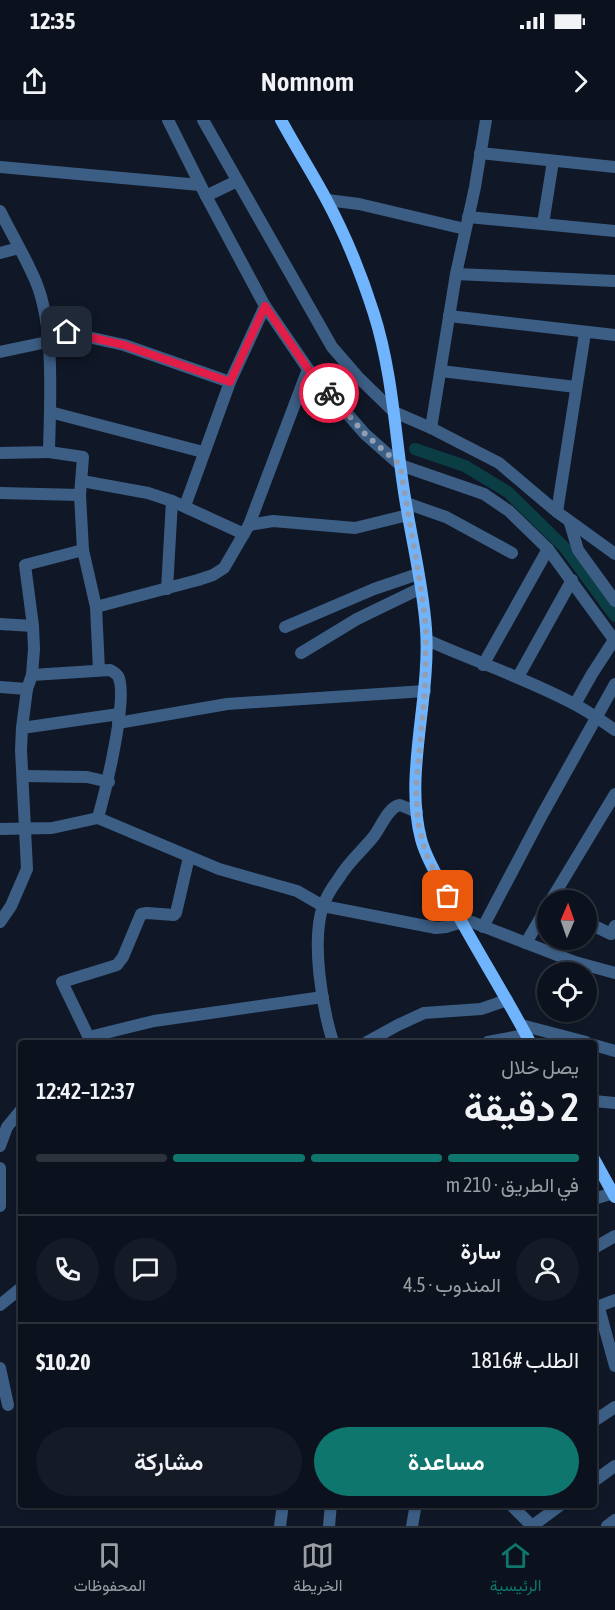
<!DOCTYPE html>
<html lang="ar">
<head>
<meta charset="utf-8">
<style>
  :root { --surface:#0c121d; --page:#151b26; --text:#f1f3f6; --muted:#9a9ea4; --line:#2c323b; --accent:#0f766e }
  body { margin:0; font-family:"Asap Condensed",Vazirmatn,sans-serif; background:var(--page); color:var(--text); direction:rtl; height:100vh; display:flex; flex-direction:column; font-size:22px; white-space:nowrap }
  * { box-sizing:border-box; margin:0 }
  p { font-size:20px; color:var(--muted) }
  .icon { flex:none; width:33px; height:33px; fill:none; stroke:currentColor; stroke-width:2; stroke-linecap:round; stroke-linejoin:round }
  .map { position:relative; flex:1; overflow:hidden; direction:ltr }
  .panel { position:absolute; left:18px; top:920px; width:579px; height:468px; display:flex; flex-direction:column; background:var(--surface); border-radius:6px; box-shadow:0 2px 4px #0004,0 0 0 2px var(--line); direction:rtl }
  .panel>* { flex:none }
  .needle { width:39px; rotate:2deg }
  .tools { position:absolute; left:537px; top:770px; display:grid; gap:12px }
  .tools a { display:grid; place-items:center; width:60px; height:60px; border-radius:50%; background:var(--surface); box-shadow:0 2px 4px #0004,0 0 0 2px var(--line); font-size:30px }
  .pin { position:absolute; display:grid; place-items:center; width:51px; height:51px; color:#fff; margin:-26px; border-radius:12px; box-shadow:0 3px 9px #0006 }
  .courier { position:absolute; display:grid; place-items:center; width:60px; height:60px; margin:-30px; border:4px solid #e11d48; border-radius:50%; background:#fff; color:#222; box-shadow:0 2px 8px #0007 }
  .summary em { font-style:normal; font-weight:600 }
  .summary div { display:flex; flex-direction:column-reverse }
  .summary { display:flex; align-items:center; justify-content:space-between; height:102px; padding:0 18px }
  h1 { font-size:39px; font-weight:600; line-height:45px }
  .bar { display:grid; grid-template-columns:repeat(4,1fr); gap:9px 6px; align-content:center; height:72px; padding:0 18px }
  .bar i { height:8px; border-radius:4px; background:var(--line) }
  .bar .on { background:var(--accent) }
  .bar p { grid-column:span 4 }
  .line { display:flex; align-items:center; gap:15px; padding:0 18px; border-top:2px solid var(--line) }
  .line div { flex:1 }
  .round { display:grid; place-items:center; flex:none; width:63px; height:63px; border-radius:32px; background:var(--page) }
  .button { display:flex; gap:12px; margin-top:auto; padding:12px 18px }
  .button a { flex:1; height:69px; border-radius:36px; background:var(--accent); color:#fff; font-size:24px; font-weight:600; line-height:69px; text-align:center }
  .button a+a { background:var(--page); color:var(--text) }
  .status { display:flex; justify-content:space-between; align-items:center; height:42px; padding:0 30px; background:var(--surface); direction:ltr }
  .status svg { height:16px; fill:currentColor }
  header { display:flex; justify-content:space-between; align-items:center; height:78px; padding:0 18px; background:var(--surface); font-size:27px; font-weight:600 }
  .tabs { display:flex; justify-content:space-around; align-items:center; height:84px; border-top:2px solid var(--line); background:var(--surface); font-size:16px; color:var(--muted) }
  .tabs a { display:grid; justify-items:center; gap:3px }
  .tabs .on { color:var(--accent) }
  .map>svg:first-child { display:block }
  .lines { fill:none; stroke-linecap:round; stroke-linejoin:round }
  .canal { stroke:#0b3d45; stroke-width:12 }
  .minor { stroke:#3c5e85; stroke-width:12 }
  .secondary { stroke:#6fb4fd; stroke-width:12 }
  .done { stroke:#919eb3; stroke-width:6; stroke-dasharray:0 10.8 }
  .route { stroke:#e11d48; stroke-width:8 }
</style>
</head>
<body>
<div class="status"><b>12:35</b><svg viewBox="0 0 49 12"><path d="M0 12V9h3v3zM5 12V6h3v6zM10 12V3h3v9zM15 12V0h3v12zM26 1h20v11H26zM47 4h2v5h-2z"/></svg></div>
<header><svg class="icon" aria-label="forward" viewBox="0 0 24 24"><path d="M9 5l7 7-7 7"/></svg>Nomnom<svg class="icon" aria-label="share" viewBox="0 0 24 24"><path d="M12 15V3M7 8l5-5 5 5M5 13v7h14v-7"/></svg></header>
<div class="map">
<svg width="615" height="1406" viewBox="0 0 615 1406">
  <rect width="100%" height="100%" fill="#101827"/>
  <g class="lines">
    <polyline class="canal" points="415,329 465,346 508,372 565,428 615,496"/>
    <g class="minor">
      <polyline points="168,0 206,76 265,186 308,249 365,314 400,345 484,374 509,391 548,429 615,521"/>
      <polyline points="203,0 332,227 358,257 394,292 431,308 499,343 557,392 615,434"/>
      <polyline points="480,33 615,47"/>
      <polyline points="0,47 200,65"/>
      <polyline points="206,76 237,61"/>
      <polyline points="327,80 359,84 465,109"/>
      <path d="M 0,91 C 12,115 26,138 36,162 C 55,208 50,282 49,332 L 0,333"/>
      <polyline points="468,97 615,111"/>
      <polyline points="543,104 553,41"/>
      <polyline points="0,133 19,128"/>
      <polyline points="456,154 615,161"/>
      <polyline points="449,196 615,215"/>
      <polyline points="47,208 124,225 230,262"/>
      <polyline points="0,232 47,222"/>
      <polyline points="441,251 576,267"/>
      <polyline points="50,292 203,332"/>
      <polyline points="431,308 456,154 475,67 486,0"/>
      <polyline points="49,332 83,337 80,375 83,430 96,487 99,550"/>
      <polyline points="82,361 148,373 172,381 244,414"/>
      <polyline points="0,373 80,375"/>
      <polyline points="406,383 446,397 512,433"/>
      <polyline points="185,386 230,262 265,186"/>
      <polyline points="557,392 585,213"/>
      <polyline points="570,403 578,430 615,481"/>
      <polyline points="249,405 273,401 355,408 408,395"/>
      <polyline points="167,469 172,381"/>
      <polyline points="96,487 198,460 213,455 224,448 249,405 308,249"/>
      <polyline points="0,504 33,506"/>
      <polyline points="285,507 374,469 418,454"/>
      <path d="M 427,520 C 476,542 528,559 576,585 C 589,592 602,601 615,610"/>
      <polyline points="301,533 357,499 421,468"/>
      <polyline points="483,545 548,429"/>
      <path d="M 32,555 L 110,550 C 113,552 116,553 118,556 C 129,576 105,673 98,698"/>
      <polyline points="518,557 572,460"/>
      <polyline points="0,567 27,569"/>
      <polyline points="575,584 592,554 614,520"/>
      <polyline points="118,603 227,584 425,571"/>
      <polyline points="22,608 119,594"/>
      <polyline points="23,656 87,657 109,662"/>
      <polyline points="0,709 52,708 98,698 219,749 297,771 323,786 436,808 446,807 462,802"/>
      <polyline points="551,780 615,674"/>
      <polyline points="459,797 575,842 615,853"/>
      <polyline points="0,802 11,786 27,749 21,630 22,608 27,569 32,555 34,529 33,506 25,445 83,430"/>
      <polyline points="586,802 611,814 615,806"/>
      <polyline points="483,807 542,695 615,564"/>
      <polyline points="526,823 548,785"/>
      <polyline points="521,905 586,922"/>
      <polyline points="89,917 154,901 323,877"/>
      <polyline points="91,922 62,862 117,845 123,837 141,794 147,793 174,795 176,793 189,737"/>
      <path d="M 333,922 C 322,887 311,821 323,786 C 326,777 333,766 339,758 C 348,742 363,730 374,716 C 381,707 388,687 400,685 L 417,692"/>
      <polyline points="367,922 398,905 424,893 481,889 507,880"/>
      <polyline points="488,922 525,915"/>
      <polyline points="594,925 615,931"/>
      <polyline points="594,981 615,983"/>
      <polyline points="0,1026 7,1007 21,990"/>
      <polyline points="0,1048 0,1086"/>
      <polyline points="594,1079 613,1073"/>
      <polyline points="594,1128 615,1116"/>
      <polyline points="0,1185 21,1168"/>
      <polyline points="594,1188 615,1180"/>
      <polyline points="599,1188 615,1246"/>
      <polyline points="0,1248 8,1285"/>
      <polyline points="594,1301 615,1287"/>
      <polyline points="594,1361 615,1346"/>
      <polyline points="510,1384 532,1406"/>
      <polyline points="280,1406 283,1384"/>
      <polyline points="329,1406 331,1384"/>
      <polyline points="412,1406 416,1384"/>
      <polyline points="532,1406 562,1384"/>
      <polyline points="607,1406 615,1400"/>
    </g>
    <g class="secondary">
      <path d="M 281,0 C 295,26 311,51 325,77 C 344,112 362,156 374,194 C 393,254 395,317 405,378 C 412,422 423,465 426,509 C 431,577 404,654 421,719 C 426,739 439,758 448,777 C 474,826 504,873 530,922"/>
      <polyline points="594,1039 615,1077"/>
    </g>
  </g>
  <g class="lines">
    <polyline class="done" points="329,273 365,314 400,345 421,468 426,508 425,571 416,668 418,703 426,734 448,776"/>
    <polyline class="route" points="67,212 124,225 230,262 265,186 308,249 329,273"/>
  </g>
</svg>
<div class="tools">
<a><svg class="needle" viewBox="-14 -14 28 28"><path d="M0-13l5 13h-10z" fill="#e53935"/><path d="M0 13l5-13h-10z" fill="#9a9ea4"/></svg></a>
<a><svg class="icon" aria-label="locate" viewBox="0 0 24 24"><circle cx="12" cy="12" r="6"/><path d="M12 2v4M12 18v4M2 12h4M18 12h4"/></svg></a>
</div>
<div class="pin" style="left:448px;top:776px;background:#ea580c"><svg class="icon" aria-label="bag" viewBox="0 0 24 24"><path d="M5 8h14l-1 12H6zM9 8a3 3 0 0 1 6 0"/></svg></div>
<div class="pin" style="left:67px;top:212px;background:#1f2937"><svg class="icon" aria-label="home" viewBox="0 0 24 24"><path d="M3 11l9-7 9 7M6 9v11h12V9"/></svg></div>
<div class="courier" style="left:329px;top:273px"><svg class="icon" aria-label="bike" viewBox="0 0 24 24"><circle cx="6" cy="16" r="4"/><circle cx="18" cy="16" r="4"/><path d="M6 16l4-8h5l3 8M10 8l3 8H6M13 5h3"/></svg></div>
<section class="panel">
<div class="summary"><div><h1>2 دقيقة</h1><p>يصل خلال</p></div><em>12:37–12:42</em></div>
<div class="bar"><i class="on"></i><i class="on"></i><i class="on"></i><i></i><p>في الطريق · 210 m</p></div>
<div class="line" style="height:108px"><a class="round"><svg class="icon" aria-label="person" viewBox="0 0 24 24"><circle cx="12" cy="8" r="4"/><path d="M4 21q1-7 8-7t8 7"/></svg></a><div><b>سارة</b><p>المندوب · 4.5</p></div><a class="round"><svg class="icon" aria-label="chat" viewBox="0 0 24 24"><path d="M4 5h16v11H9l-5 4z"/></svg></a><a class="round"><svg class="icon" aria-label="phone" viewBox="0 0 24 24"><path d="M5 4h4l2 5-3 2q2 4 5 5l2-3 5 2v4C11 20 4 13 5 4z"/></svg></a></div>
<div class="line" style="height:78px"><div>الطلب #1816</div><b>$10.20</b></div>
<div class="button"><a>مساعدة</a><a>مشاركة</a></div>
</section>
</div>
<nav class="tabs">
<a class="on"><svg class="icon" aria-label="home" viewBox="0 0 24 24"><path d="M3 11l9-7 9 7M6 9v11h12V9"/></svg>الرئيسية</a>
<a><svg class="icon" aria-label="map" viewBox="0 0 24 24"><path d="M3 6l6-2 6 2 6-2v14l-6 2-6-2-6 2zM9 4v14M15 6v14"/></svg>الخريطة</a>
<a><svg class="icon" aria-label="saved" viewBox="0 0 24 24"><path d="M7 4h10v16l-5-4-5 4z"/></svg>المحفوظات</a>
</nav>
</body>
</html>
